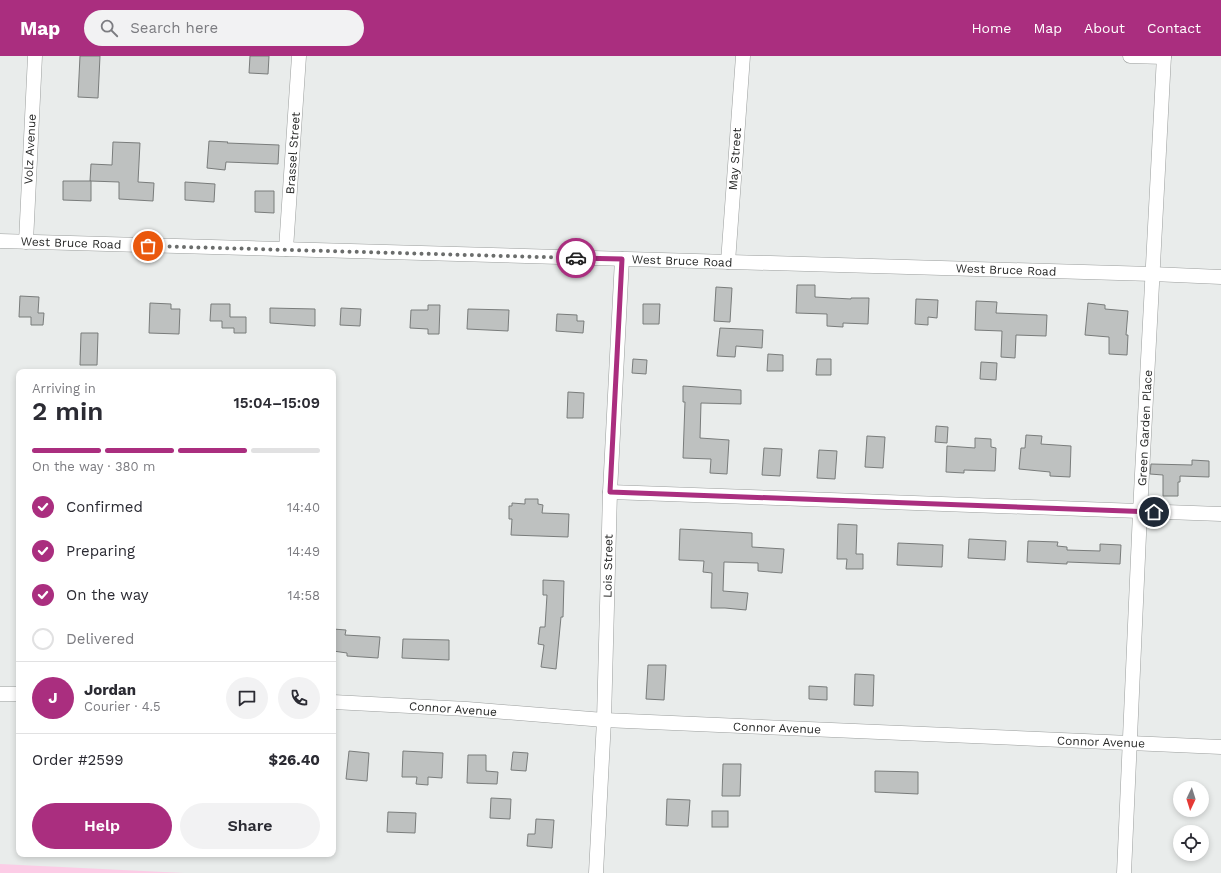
<!DOCTYPE html>
<html lang="en">
<head>
<meta charset="utf-8">
<style>
  :root { --surface:#fff; --page:#f2f2f3; --text:#2b2b33; --muted:#7c7c81; --line:#e1e1e2; --accent:#aa2e7f }
  body { margin:0; font-family:"Work Sans",sans-serif; background:var(--page); color:var(--text); height:100vh; display:flex; flex-direction:column; font-size:15px; white-space:nowrap }
  * { box-sizing:border-box; margin:0 }
  p { font-size:13px; color:var(--muted) }
  .icon { flex:none; width:22px; height:22px; fill:none; stroke:currentColor; stroke-width:2; stroke-linecap:round; stroke-linejoin:round }
  .map { position:relative; flex:1; overflow:hidden }
  .panel { position:absolute; left:16px; top:313px; width:320px; height:488px; display:flex; flex-direction:column; background:var(--surface); border-radius:8px; box-shadow:0 2px 6px #0003 }
  .panel>* { flex:none }
  .needle { width:26px; rotate:184deg }
  .fabs { position:absolute; left:1173px; top:725px; display:grid; gap:8px }
  .fabs a { display:grid; place-items:center; width:36px; height:36px; border-radius:50%; background:var(--surface); box-shadow:0 2px 6px #0003; font-size:20px }
  .pin { position:absolute; display:grid; place-items:center; width:34px; height:34px; color:#fff; margin:-17px; border:2px solid #fff; border-radius:50%; box-shadow:0 1px 4px #0007 }
  .courier { position:absolute; display:grid; place-items:center; width:40px; height:40px; margin:-20px; border:3px solid #aa2e7f; border-radius:50%; background:#fff; color:#222; box-shadow:0 1px 5px #0007 }
  .overview em { font-style:normal; font-weight:600 }
  .overview div { display:flex; flex-direction:column-reverse }
  .overview { display:flex; align-items:center; justify-content:space-between; height:68px; padding:0 16px }
  h1 { font-size:26px; font-weight:600; line-height:30px }
  .bar { display:grid; grid-template-columns:repeat(4,1fr); gap:6px 4px; align-content:center; height:48px; padding:0 16px }
  .bar i { height:5px; border-radius:3px; background:var(--line) }
  .bar .on { background:var(--accent) }
  .bar p { grid-column:span 4 }
  .line { display:flex; align-items:center; gap:10px; padding:0 16px; border-top:1px solid var(--line) }
  .line div { flex:1 }
  .round { display:grid; place-items:center; flex:none; width:42px; height:42px; border-radius:21px; background:var(--page) }
  ol { padding:0 16px; list-style:none }
  li { display:flex; align-items:center; gap:12px; height:44px }
  li p { margin-inline-start:auto }
  li .icon { padding:4px; border-radius:50%; background:var(--accent); color:#fff; stroke-width:4 }
  li:last-child { color:var(--muted) }
  li i { width:22px; height:22px; border:2px solid var(--line); border-radius:50% }
  .cta { display:flex; gap:8px; margin-top:auto; padding:8px 16px }
  .cta a { flex:1; height:46px; border-radius:24px; background:var(--accent); color:#fff; font-size:16px; font-weight:600; line-height:46px; text-align:center }
  .cta a+a { background:var(--page); color:var(--text) }
  header { display:flex; align-items:center; gap:24px; box-sizing:border-box; height:56px; padding:0 20px; background:var(--accent); color:#fff }
  header strong { font-size:19px }
  nav { display:flex; gap:22px; margin-inline-start:auto; font-size:14px }
  .search { width:280px; height:36px; background:var(--page); display:flex; align-items:center; gap:10px; box-sizing:border-box; padding:0 14px; border-radius:22px; color:var(--muted); font-size:15px }
  .map>svg:first-child { display:block }
  .green { fill:#fccce6 }
  .building { fill:#bec1c0; stroke:#797c7b }
  .lines { fill:none; stroke-linecap:round; stroke-linejoin:round }
  .minor-casing { stroke:#9b9e9d; stroke-width:15 }
  .minor { stroke:#fff; stroke-width:14 }
  .done { stroke:#6b6d6c; stroke-width:4; stroke-dasharray:0 7.2 }
  .route { stroke:#aa2e7f; stroke-width:5 }
  .labels { text-anchor:middle; dominant-baseline:central; stroke-width:3; stroke-linejoin:round; paint-order:stroke }
  .street-label { font-size:12px; fill:#272827; stroke:#fff }
</style>
</head>
<body>
<header>
<strong>Map</strong>
<div class="search"><svg class="icon" aria-label="search" viewBox="0 0 24 24"><circle cx="10" cy="10" r="6"/><path d="M15 15l6 6"/></svg>Search here</div>
<nav><a>Home</a><a>Map</a><a>About</a><a>Contact</a></nav>
</header>
<div class="map">
<svg width="1221" height="817" viewBox="0 0 1221 817">
  <rect width="100%" height="100%" fill="#e9eceb"/>
  <polygon class="green" points="0,808 184,817 0,817"/>
  <g class="building">
    <polygon points="80,0 100,0 98,42 78,41"/>
    <polygon points="250,0 269,0 268,18 249,17"/>
    <polygon points="209,85 228,86 227,87 279,89 278,108 226,106 225,114 207,112"/>
    <polygon points="113,86 140,87 138,126 154,127 153,145 119,143 119,126 90,125 91,108 112,109"/>
    <polygon points="63,125 91,125 91,145 63,144"/>
    <polygon points="185,126 215,128 214,146 185,144"/>
    <polygon points="255,135 274,135 274,157 255,156"/>
    <polygon points="797,229 815,229 815,241 851,243 851,242 869,242 868,268 843,267 843,271 827,270 827,258 796,257"/>
    <polygon points="716,231 732,232 730,266 714,265"/>
    <polygon points="20,240 39,241 38,257 44,257 43,269 31,269 31,261 19,261"/>
    <polygon points="916,243 938,244 937,262 928,261 928,269 915,268"/>
    <polygon points="976,245 997,246 996,257 1047,259 1046,280 1016,279 1015,302 1001,301 1002,275 975,274"/>
    <polygon points="150,247 171,248 171,253 180,253 179,278 149,277"/>
    <polygon points="1088,247 1105,249 1105,253 1128,255 1126,279 1128,279 1127,299 1109,298 1109,281 1085,279"/>
    <polygon points="211,248 230,248 230,261 246,261 246,277 234,277 234,272 222,272 222,265 210,265"/>
    <polygon points="643,248 660,248 659,268 643,268"/>
    <polygon points="428,249 440,249 439,278 428,278 428,273 410,272 411,254 428,254"/>
    <polygon points="270,252 315,253 315,270 270,267"/>
    <polygon points="341,252 361,253 360,270 340,269"/>
    <polygon points="468,253 509,254 508,275 467,273"/>
    <polygon points="557,258 577,259 577,265 584,265 583,277 556,275"/>
    <polygon points="720,272 763,274 762,292 736,290 735,301 717,300"/>
    <polygon points="81,277 98,277 97,309 80,309"/>
    <polygon points="768,298 783,299 783,315 767,315"/>
    <polygon points="633,303 647,304 646,318 632,317"/>
    <polygon points="817,303 831,303 831,319 816,319"/>
    <polygon points="981,306 997,307 996,324 980,323"/>
    <polygon points="683,330 741,334 741,348 701,347 700,382 729,384 727,418 710,417 711,403 683,402 685,346 683,346"/>
    <polygon points="568,336 584,337 583,362 567,362"/>
    <polygon points="936,370 948,371 947,387 935,386"/>
    <polygon points="1026,379 1042,380 1041,388 1071,390 1070,421 1050,420 1050,416 1019,413 1021,392 1025,392"/>
    <polygon points="867,380 885,381 883,412 865,411"/>
    <polygon points="975,382 991,383 991,391 996,392 995,415 964,414 964,417 946,416 947,390 975,392"/>
    <polygon points="764,392 782,393 780,420 762,419"/>
    <polygon points="819,394 837,395 835,423 817,422"/>
    <polygon points="1192,404 1209,405 1209,421 1180,420 1180,426 1178,426 1178,440 1163,440 1163,419 1150,418 1151,408 1192,409"/>
    <polygon points="525,443 538,443 538,448 543,449 542,457 569,458 568,481 511,479 512,463 509,463 509,450 512,450 512,447 525,448"/>
    <polygon points="838,468 857,469 856,498 863,498 863,513 846,513 847,503 837,503"/>
    <polygon points="680,473 752,477 752,491 784,493 782,517 758,515 758,507 724,506 723,535 748,537 746,554 725,552 711,552 712,517 703,516 704,505 679,504"/>
    <polygon points="969,483 1006,485 1005,504 968,502"/>
    <polygon points="1028,485 1058,486 1057,490 1067,491 1067,494 1100,495 1100,488 1121,489 1120,508 1067,506 1067,508 1027,506"/>
    <polygon points="898,487 943,489 942,511 897,509"/>
    <polygon points="543,524 564,525 563,561 561,561 556,613 541,611 544,589 538,588 540,571 545,571 547,539 543,539"/>
    <polygon points="333,573 346,574 345,579 380,581 378,602 347,600 347,597 333,595"/>
    <polygon points="403,583 449,584 449,604 402,602"/>
    <polygon points="648,609 666,609 664,644 646,643"/>
    <polygon points="855,618 874,619 873,650 854,649"/>
    <polygon points="809,630 827,631 827,644 809,643"/>
    <polygon points="349,695 369,697 367,725 346,723"/>
    <polygon points="403,695 443,697 442,722 428,721 428,729 416,728 417,721 402,721"/>
    <polygon points="513,696 528,697 526,715 511,714"/>
    <polygon points="468,699 486,699 486,715 498,716 497,728 467,727"/>
    <polygon points="723,708 741,708 740,740 722,740"/>
    <polygon points="875,715 918,716 918,738 875,736"/>
    <polygon points="491,742 511,743 510,763 490,762"/>
    <polygon points="667,743 690,744 688,770 666,769"/>
    <rect x="712" y="755" width="16" height="16"/>
    <polygon points="388,756 416,757 415,777 387,776"/>
    <polygon points="536,763 554,764 552,792 527,790 528,778 535,778"/>
  </g>
  <g class="lines">
    <defs>
      <g id="minor">
        <polyline points="1130,0 1164,1"/>
        <polyline points="0,185 1152,218 1221,221"/>
        <polyline points="26,186 35,0"/>
        <polyline points="286,193 299,0"/>
        <polyline points="728,206 743,0"/>
        <polyline points="610,436 1221,458"/>
        <polyline points="0,638 19,638"/>
        <polyline points="333,646 467,653 604,664 1221,691"/>
        <polyline points="596,817 604,664 610,436 622,203"/>
        <polyline points="1124,817 1140,456 1164,0"/>
      </g>
    </defs>
    <use href="#minor" class="minor-casing"/>
    <use href="#minor" class="minor"/>
  </g>
  <g class="lines">
    <polyline class="done" points="148,190 576,202"/>
    <polyline class="route" points="576,202 622,203 610,436 1154,456"/>
  </g>
  <g class="labels">
    <g class="street-label">
      <text transform="translate(30 93) rotate(-87)">Volz Avenue</text>
      <text transform="translate(293 97) rotate(-86)">Brassel Street</text>
      <text transform="translate(735 103) rotate(-86)">May Street</text>
      <text transform="translate(71 187) rotate(2)">West Bruce Road</text>
      <text transform="translate(682 205) rotate(2)">West Bruce Road</text>
      <text transform="translate(1006 214) rotate(2)">West Bruce Road</text>
      <text transform="translate(1145 372) rotate(-87)">Green Garden Place</text>
      <text transform="translate(608 510) rotate(-89)">Lois Street</text>
      <text transform="translate(453 653) rotate(4)">Connor Avenue</text>
      <text transform="translate(777 672) rotate(2)">Connor Avenue</text>
      <text transform="translate(1101 686) rotate(2)">Connor Avenue</text>
    </g>
  </g>
</svg>
<div class="fabs">
<a><svg class="needle" viewBox="-14 -14 28 28"><path d="M0-13l5 13h-10z" fill="#e53935"/><path d="M0 13l5-13h-10z" fill="#7c7c81"/></svg></a>
<a><svg class="icon" aria-label="locate" viewBox="0 0 24 24"><circle cx="12" cy="12" r="6"/><path d="M12 2v4M12 18v4M2 12h4M18 12h4"/></svg></a>
</div>
<div class="pin" style="left:148px;top:190px;background:#ea580c"><svg class="icon" aria-label="bag" viewBox="0 0 24 24"><path d="M5 8h14l-1 12H6zM9 8a3 3 0 0 1 6 0"/></svg></div>
<div class="pin" style="left:1154px;top:456px;background:#1f2937"><svg class="icon" aria-label="home" viewBox="0 0 24 24"><path d="M3 11l9-7 9 7M6 9v11h12V9"/></svg></div>
<div class="courier" style="left:576px;top:202px"><svg class="icon" aria-label="car" viewBox="0 0 24 24"><path d="M5 17H2v-5l4-1 3-4h7l3 4 3 1v5h-3M9 17h6M6 11h13"/><circle cx="7" cy="17" r="2"/><circle cx="17" cy="17" r="2"/></svg></div>
<section class="panel">
<div class="overview"><div><h1>2 min</h1><p>Arriving in</p></div><em>15:04–15:09</em></div>
<div class="bar"><i class="on"></i><i class="on"></i><i class="on"></i><i></i><p>On the way · 380 m</p></div>
<ol>
<li><svg class="icon" aria-label="check" viewBox="0 0 24 24"><path d="M5 12l5 5 9-10"/></svg>Confirmed<p>14:40</p></li>
<li><svg class="icon" aria-label="check" viewBox="0 0 24 24"><path d="M5 12l5 5 9-10"/></svg>Preparing<p>14:49</p></li>
<li><svg class="icon" aria-label="check" viewBox="0 0 24 24"><path d="M5 12l5 5 9-10"/></svg>On the way<p>14:58</p></li>
<li><i></i>Delivered</li>
</ol>
<div class="line" style="height:72px"><b class="round" style="background:var(--accent);color:#fff">J</b><div><b>Jordan</b><p>Courier · 4.5</p></div><a class="round"><svg class="icon" aria-label="chat" viewBox="0 0 24 24"><path d="M4 5h16v11H9l-5 4z"/></svg></a><a class="round"><svg class="icon" aria-label="phone" viewBox="0 0 24 24"><path d="M5 4h4l2 5-3 2q2 4 5 5l2-3 5 2v4C11 20 4 13 5 4z"/></svg></a></div>
<div class="line" style="height:52px"><div>Order #2599</div><b>$26.40</b></div>
<div class="cta"><a>Help</a><a>Share</a></div>
</section>
</div>
</body>
</html>
